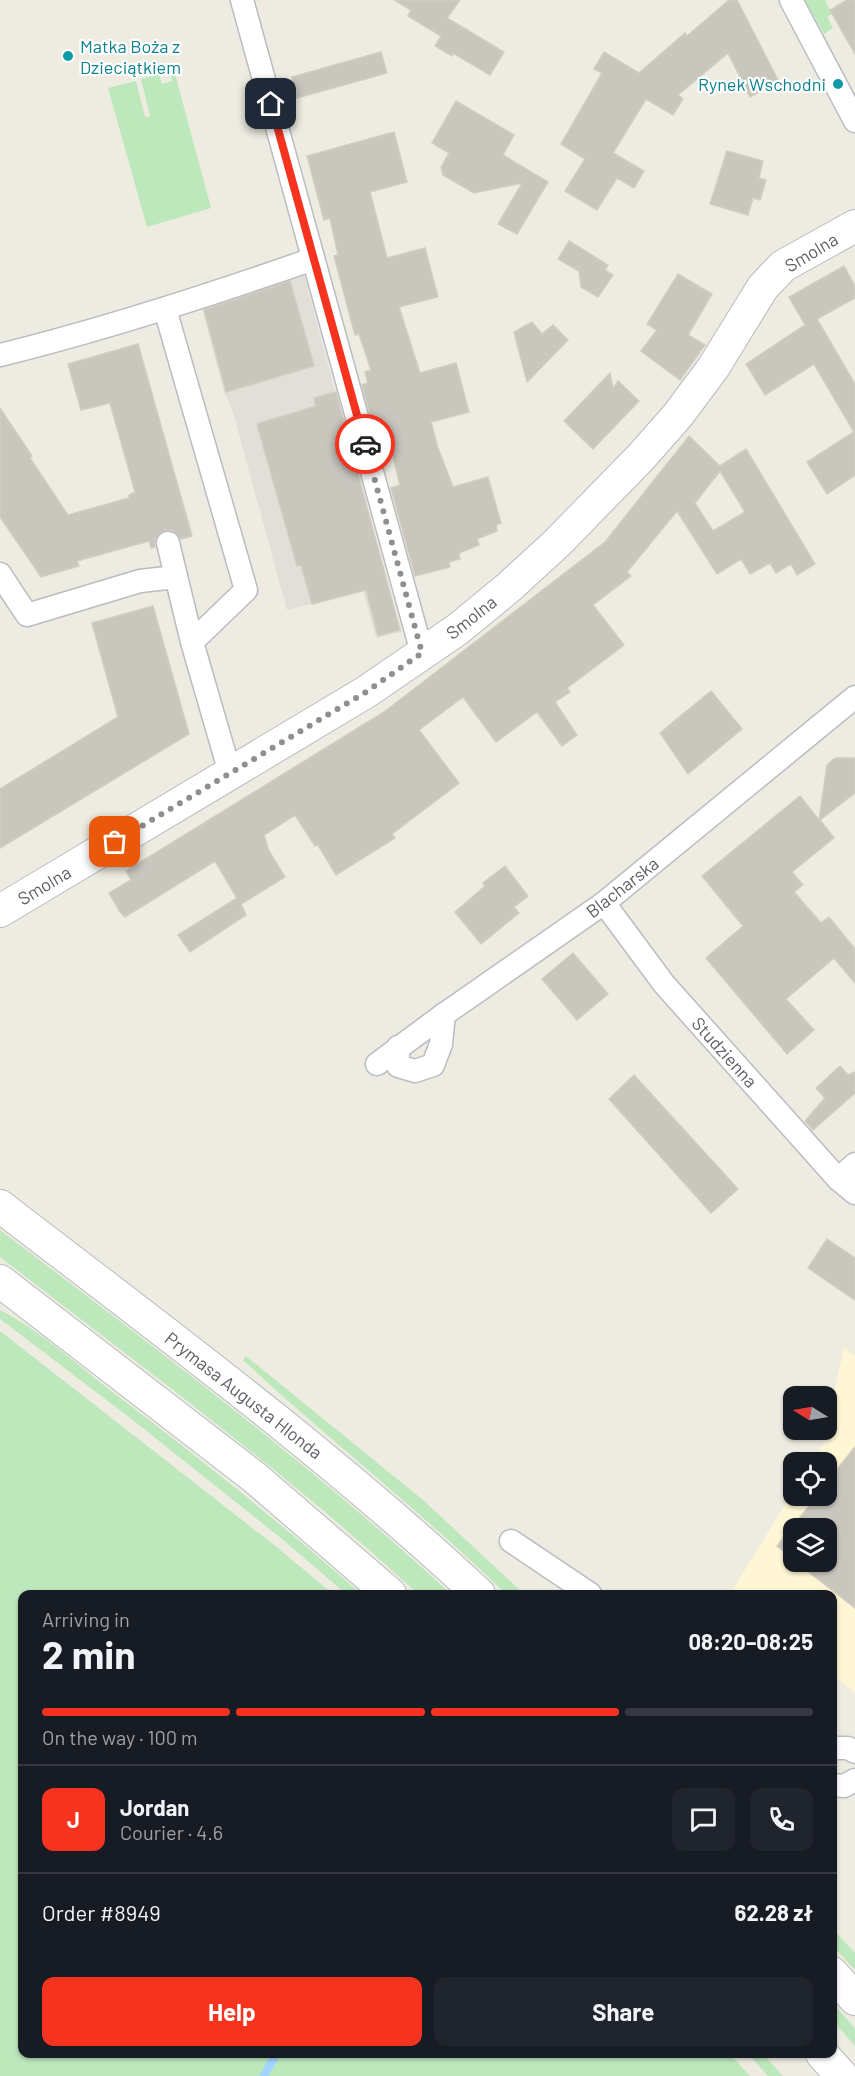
<!DOCTYPE html>
<html lang="en">
<head>
<meta charset="utf-8">
<style>
  :root { --surface:#171b24; --page:#20242c; --text:#f1f3f6; --muted:#9ea1a6; --line:#363941; --accent:#f6331f }
  body { margin:0; font-family:Barlow,sans-serif; background:var(--page); color:var(--text); height:100vh; display:flex; flex-direction:column; font-size:22px; white-space:nowrap }
  * { box-sizing:border-box; margin:0 }
  p { font-size:20px; color:var(--muted) }
  .icon { flex:none; width:33px; height:33px; fill:none; stroke:currentColor; stroke-width:2; stroke-linecap:round; stroke-linejoin:round }
  .map { position:relative; flex:1; overflow:hidden }
  .sheet { position:absolute; left:18px; top:1590px; width:819px; height:468px; display:flex; flex-direction:column; background:var(--surface); border-radius:12px; box-shadow:0 2px 4px #0004 }
  .sheet>* { flex:none }
  .needle { width:39px; rotate:281deg }
  .fabs { position:absolute; left:783px; top:1386px; display:grid; gap:12px }
  .fabs a { display:grid; place-items:center; width:54px; height:54px; border-radius:12px; background:var(--surface); box-shadow:0 2px 4px #0004; font-size:30px }
  .pin { position:absolute; display:grid; place-items:center; width:51px; height:51px; color:#fff; margin:-26px; border-radius:12px; box-shadow:0 3px 9px #0006 }
  .courier { position:absolute; display:grid; place-items:center; width:60px; height:60px; margin:-30px; border:4px solid #f6331f; border-radius:50%; background:#fff; color:#222; box-shadow:0 2px 8px #0007 }
  .head em { font-style:normal; font-weight:700 }
  .head div { display:flex; flex-direction:column-reverse }
  .head { display:flex; align-items:center; justify-content:space-between; height:102px; padding:0 24px }
  h1 { font-size:39px; font-weight:700; line-height:45px }
  .bar { display:grid; grid-template-columns:repeat(4,1fr); gap:9px 6px; align-content:center; height:72px; padding:0 24px }
  .bar i { height:8px; border-radius:4px; background:var(--line) }
  .bar .selected { background:var(--accent) }
  .bar p { grid-column:span 4 }
  .line { display:flex; align-items:center; gap:15px; padding:0 24px; border-top:2px solid var(--line) }
  .line div { flex:1 }
  .round { display:grid; place-items:center; flex:none; width:63px; height:63px; border-radius:12px; background:var(--page) }
  .primary-button { display:flex; gap:12px; margin-top:auto; padding:12px 24px }
  .primary-button a { flex:1; height:69px; border-radius:12px; background:var(--accent); color:#fff; font-size:24px; font-weight:700; line-height:69px; text-align:center }
  .primary-button a+a { background:var(--page); color:var(--text) }
  .map>svg:first-child { display:block }
  .commercial { fill:#fff6d6; fill-rule:evenodd }
  .industrial { fill:#e2dfd9 }
  .green { fill:#bce8bc }
  .lines { fill:none; stroke-linecap:round; stroke-linejoin:round }
  .stream { stroke:#a1d5ff; stroke-width:8 }
  .building { fill:#c9c6be; stroke:#d3cdbf; stroke-width:1.5; fill-rule:evenodd }
  .street-casing { stroke:#b9bcc2; stroke-width:25 }
  .secondary-casing { stroke:#b7bbc1; stroke-width:34 }
  .street { stroke:#fff; stroke-width:22 }
  .secondary { stroke:#fff; stroke-width:32 }
  .done { stroke:#8e9090; stroke-width:6; stroke-dasharray:0 10.8 }
  .route { stroke:#f6331f; stroke-width:8 }
  .culture-dot { fill:#0f9aa8; stroke:#fff; stroke-width:2 }
  .labels { text-anchor:middle; dominant-baseline:central; stroke-width:4.5; stroke-linejoin:round; paint-order:stroke }
  .culture-label { font-size:18px; fill:#0d838f; stroke:#fff; text-anchor:start }
  .street-label { font-size:18px; fill:#5a5e64; stroke:#fff }
</style>
</head>
<body>
<div class="map">
<svg width="855" height="2076" viewBox="0 0 855 2076">
  <rect width="100%" height="100%" fill="#eeece1"/>
  <path class="commercial" d="M 844,1347 L 855,1356 L 855,1693 L 833,1675 L 832,1594 L 730,1594 L 793,1492 L 794,1496 L 826,1496 L 826,1462 L 811,1462 L 823,1445 ZM 794,1528 L 826,1528 L 826,1562 L 794,1562 Z"/>
  <polygon class="industrial" points="304,274 380,561 402,632 376,638 363,591 287,610 232,409 224,392 201,305"/>
  <g class="green">
    <polygon points="805,0 825,0 832,14 827,17 833,28 824,34"/>
    <polygon points="174,70 211,208 147,227 108,88 136,81 145,117 150,116 141,79 159,74 162,84 172,81 170,71"/>
    <path d="M 0,1230 C 154,1347 309,1463 451,1594 L 418,1594 C 287,1473 142,1367 0,1257 Z"/>
    <path d="M 0,1310 C 41,1331 77,1365 114,1393 C 198,1457 282,1524 361,1594 L 346,1594 L 282,1539 L 134,1421 L 0,1319 Z"/>
    <polygon points="0,1331 278,1548 333,1594 22,1594 22,2054 730,2054 750,2076 0,2076"/>
    <path d="M 246,1356 L 423,1500 L 524,1594 L 506,1594 C 422,1512 329,1440 243,1360 Z"/>
    <polygon points="832,1928 855,1953 855,1970 833,1946"/>
    <polygon points="833,2003 855,2029 855,2046 833,2021"/>
    <polygon points="748,2054 763,2054 783,2076 768,2076"/>
  </g>
  <g class="lines">
    <polyline class="stream" points="264,2076 276,2054"/>
  </g>
  <g class="building">
    <polygon points="394,0 460,0 447,18 504,52 490,75 453,53 452,56 435,46 441,36 408,16 411,10"/>
    <polygon points="729,0 737,0 779,82 750,97 728,53 678,95 683,99 673,115 646,99 613,153 644,171 634,188 617,178 597,210 565,191 585,159 561,144 602,73 594,69 604,52 639,73 685,33 687,36"/>
    <polygon points="847,0 855,0 855,54 830,10"/>
    <polygon points="381,52 387,73 297,98 292,77"/>
    <polygon points="456,101 514,135 503,155 548,182 517,234 498,224 522,183 474,193 443,175 441,167 449,153 432,143"/>
    <polygon points="394,132 407,182 370,192 387,258 425,248 438,297 399,307 420,373 456,363 469,412 431,422 438,448 453,487 488,477 501,523 496,525 497,531 477,539 479,545 459,553 460,559 449,562 450,567 415,576 391,488 400,485 391,448 380,451 362,385 368,383 365,372 371,370 359,334 355,335 334,256 338,255 330,218 324,220 307,156"/>
    <polygon points="727,151 763,161 759,178 766,180 760,200 753,198 748,215 710,204"/>
    <polygon points="569,241 608,265 605,270 613,275 598,297 581,287 579,271 558,259"/>
    <polygon points="844,266 855,286 855,298 817,319 855,384 855,475 827,494 807,462 854,432 814,364 765,395 746,364 805,325 789,297"/>
    <polygon points="678,274 712,294 688,335 705,345 680,380 641,351 657,330 647,324"/>
    <polygon points="290,281 314,366 226,392 204,310"/>
    <polygon points="532,322 542,334 553,325 568,340 527,382 514,332"/>
    <polygon points="138,344 192,536 181,539 172,530 164,530 155,539 155,547 151,548 149,541 77,561 79,566 41,577 0,517 0,408 32,456 30,458 68,515 129,498 129,495 135,492 110,403 81,410 68,364"/>
    <polygon points="610,373 613,389 618,381 639,401 593,449 564,421"/>
    <polygon points="336,392 400,630 378,636 366,590 312,604 301,565 297,566 257,424 316,406 314,398"/>
    <path d="M 689,436 L 720,466 L 746,449 L 815,564 L 797,575 L 791,564 L 776,573 L 770,563 L 750,574 L 741,559 L 717,574 L 677,511 L 627,572 L 631,576 L 593,605 L 624,645 L 567,688 L 570,692 L 555,702 L 577,735 L 562,746 L 537,712 L 496,742 L 463,697 L 419,730 L 459,783 L 392,834 L 395,838 L 336,875 L 318,845 L 315,846 L 295,815 L 264,835 L 269,851 L 285,877 L 241,904 L 246,915 L 190,952 L 178,935 L 237,898 L 215,861 L 125,917 L 120,912 L 109,893 L 131,880 L 126,871 L 384,712 L 605,542 ZM 720,471 L 745,512 L 713,531 L 695,503 Z"/>
    <polygon points="153,606 189,734 0,848 0,789 118,717 92,623"/>
    <polygon points="711,691 742,729 688,774 660,733"/>
    <polygon points="835,758 855,758 855,793 820,820 834,838 792,872 803,885 794,892 821,923 829,917 855,949 855,983 834,958 786,999 814,1030 787,1054 706,958 743,926 702,876 800,796 819,820 827,765"/>
    <polygon points="505,866 528,896 514,907 519,913 481,944 455,912 485,886 483,883"/>
    <polygon points="573,953 608,994 577,1020 542,979"/>
    <polygon points="840,1066 848,1075 855,1072 855,1093 813,1130 805,1121 825,1098 816,1088"/>
    <polygon points="634,1075 738,1189 711,1213 609,1099"/>
    <polygon points="827,1239 855,1258 855,1300 808,1268"/>
    <polygon points="855,1447 855,1608 796,1562 826,1562 826,1528 794,1528 794,1559 777,1546 817,1496 826,1496 826,1483"/>
  </g>
  <g class="lines">
    <defs>
      <g id="street">
        <polyline points="242,0 422,653"/>
        <polyline points="791,0 855,121"/>
        <polyline points="165,309 246,590 192,642"/>
        <path d="M 0,355 C 106,329 210,295 313,259"/>
        <polyline points="168,543 192,642 230,773"/>
        <polyline points="0,574 27,615 140,581 176,577"/>
        <polyline points="604,903 664,984 838,1179 855,1193"/>
        <polyline points="398,1047 398,1066 415,1071 433,1065 441,1044 444,1014"/>
        <polyline points="377,1064 439,1018 604,903 855,697"/>
        <polyline points="838,1179 855,1164"/>
        <polyline points="511,1541 590,1594"/>
        <polyline points="832,1748 848,1748 855,1752"/>
        <polyline points="832,1785 844,1786 855,1780"/>
      </g>
      <g id="secondary">
        <polyline points="0,911 366,692 458,629 509,587 557,543 641,457 678,415 713,368 763,287 783,266 855,226"/>
        <path d="M 0,1206 C 163,1331 329,1454 479,1594"/>
        <polyline points="0,1281 254,1477 390,1594"/>
        <polyline points="832,1973 855,1999"/>
        <polyline points="822,2054 842,2076"/>
      </g>
    </defs>
    <use href="#street" class="street-casing"/>
    <use href="#secondary" class="secondary-casing"/>
    <use href="#street" class="street"/>
    <use href="#secondary" class="secondary"/>
  </g>
  <g class="lines">
    <polyline class="done" points="115,842 366,692 422,653 365,444"/>
    <polyline class="route" points="271,104 365,444"/>
  </g>
  <g class="culture-dot">
    <circle cx="68" cy="56" r="6"/>
    <circle cx="838" cy="84" r="6"/>
  </g>
  <g class="labels">
    <g class="culture-label">
      <text x="80" y="46">Matka Boża z<tspan x="80" dy="21">Dzieciątkiem</tspan></text>
      <text x="826" y="84" text-anchor="end">Rynek Wschodni</text>
    </g>
    <g class="street-label">
      <text transform="translate(811 252) rotate(-31)">Smolna</text>
      <text transform="translate(471 617) rotate(-38)">Smolna</text>
      <text transform="translate(44 885) rotate(-31)">Smolna</text>
      <text transform="translate(622 887) rotate(-38)">Blacharska</text>
      <text transform="translate(725 1052) rotate(48)">Studzienna</text>
      <text transform="translate(244 1395) rotate(38)">Prymasa Augusta Hlonda</text>
    </g>
  </g>
</svg>
<div class="fabs">
<a><svg class="needle" viewBox="-14 -14 28 28"><path d="M0-13l5 13h-10z" fill="#e53935"/><path d="M0 13l5-13h-10z" fill="#9ea1a6"/></svg></a>
<a><svg class="icon" aria-label="locate" viewBox="0 0 24 24"><circle cx="12" cy="12" r="6"/><path d="M12 2v4M12 18v4M2 12h4M18 12h4"/></svg></a>
<a><svg class="icon" aria-label="layers" viewBox="0 0 24 24"><path d="M12 4l9 5-9 5-9-5zM3 14l9 5 9-5"/></svg></a>
</div>
<div class="pin" style="left:115px;top:842px;background:#ea580c"><svg class="icon" aria-label="bag" viewBox="0 0 24 24"><path d="M5 8h14l-1 12H6zM9 8a3 3 0 0 1 6 0"/></svg></div>
<div class="pin" style="left:271px;top:104px;background:#1f2937"><svg class="icon" aria-label="home" viewBox="0 0 24 24"><path d="M3 11l9-7 9 7M6 9v11h12V9"/></svg></div>
<div class="courier" style="left:365px;top:444px"><svg class="icon" aria-label="car" viewBox="0 0 24 24"><path d="M5 17H2v-5l4-1 3-4h7l3 4 3 1v5h-3M9 17h6M6 11h13"/><circle cx="7" cy="17" r="2"/><circle cx="17" cy="17" r="2"/></svg></div>
<section class="sheet">
<div class="head"><div><h1>2 min</h1><p>Arriving in</p></div><em>08:20–08:25</em></div>
<div class="bar"><i class="selected"></i><i class="selected"></i><i class="selected"></i><i></i><p>On the way · 100 m</p></div>
<div class="line" style="height:108px"><b class="round" style="background:var(--accent);color:#fff">J</b><div><b>Jordan</b><p>Courier · 4.6</p></div><a class="round"><svg class="icon" aria-label="chat" viewBox="0 0 24 24"><path d="M4 5h16v11H9l-5 4z"/></svg></a><a class="round"><svg class="icon" aria-label="phone" viewBox="0 0 24 24"><path d="M5 4h4l2 5-3 2q2 4 5 5l2-3 5 2v4C11 20 4 13 5 4z"/></svg></a></div>
<div class="line" style="height:78px"><div>Order #8949</div><b>62.28 zł</b></div>
<div class="primary-button"><a>Help</a><a>Share</a></div>
</section>
</div>
</body>
</html>
